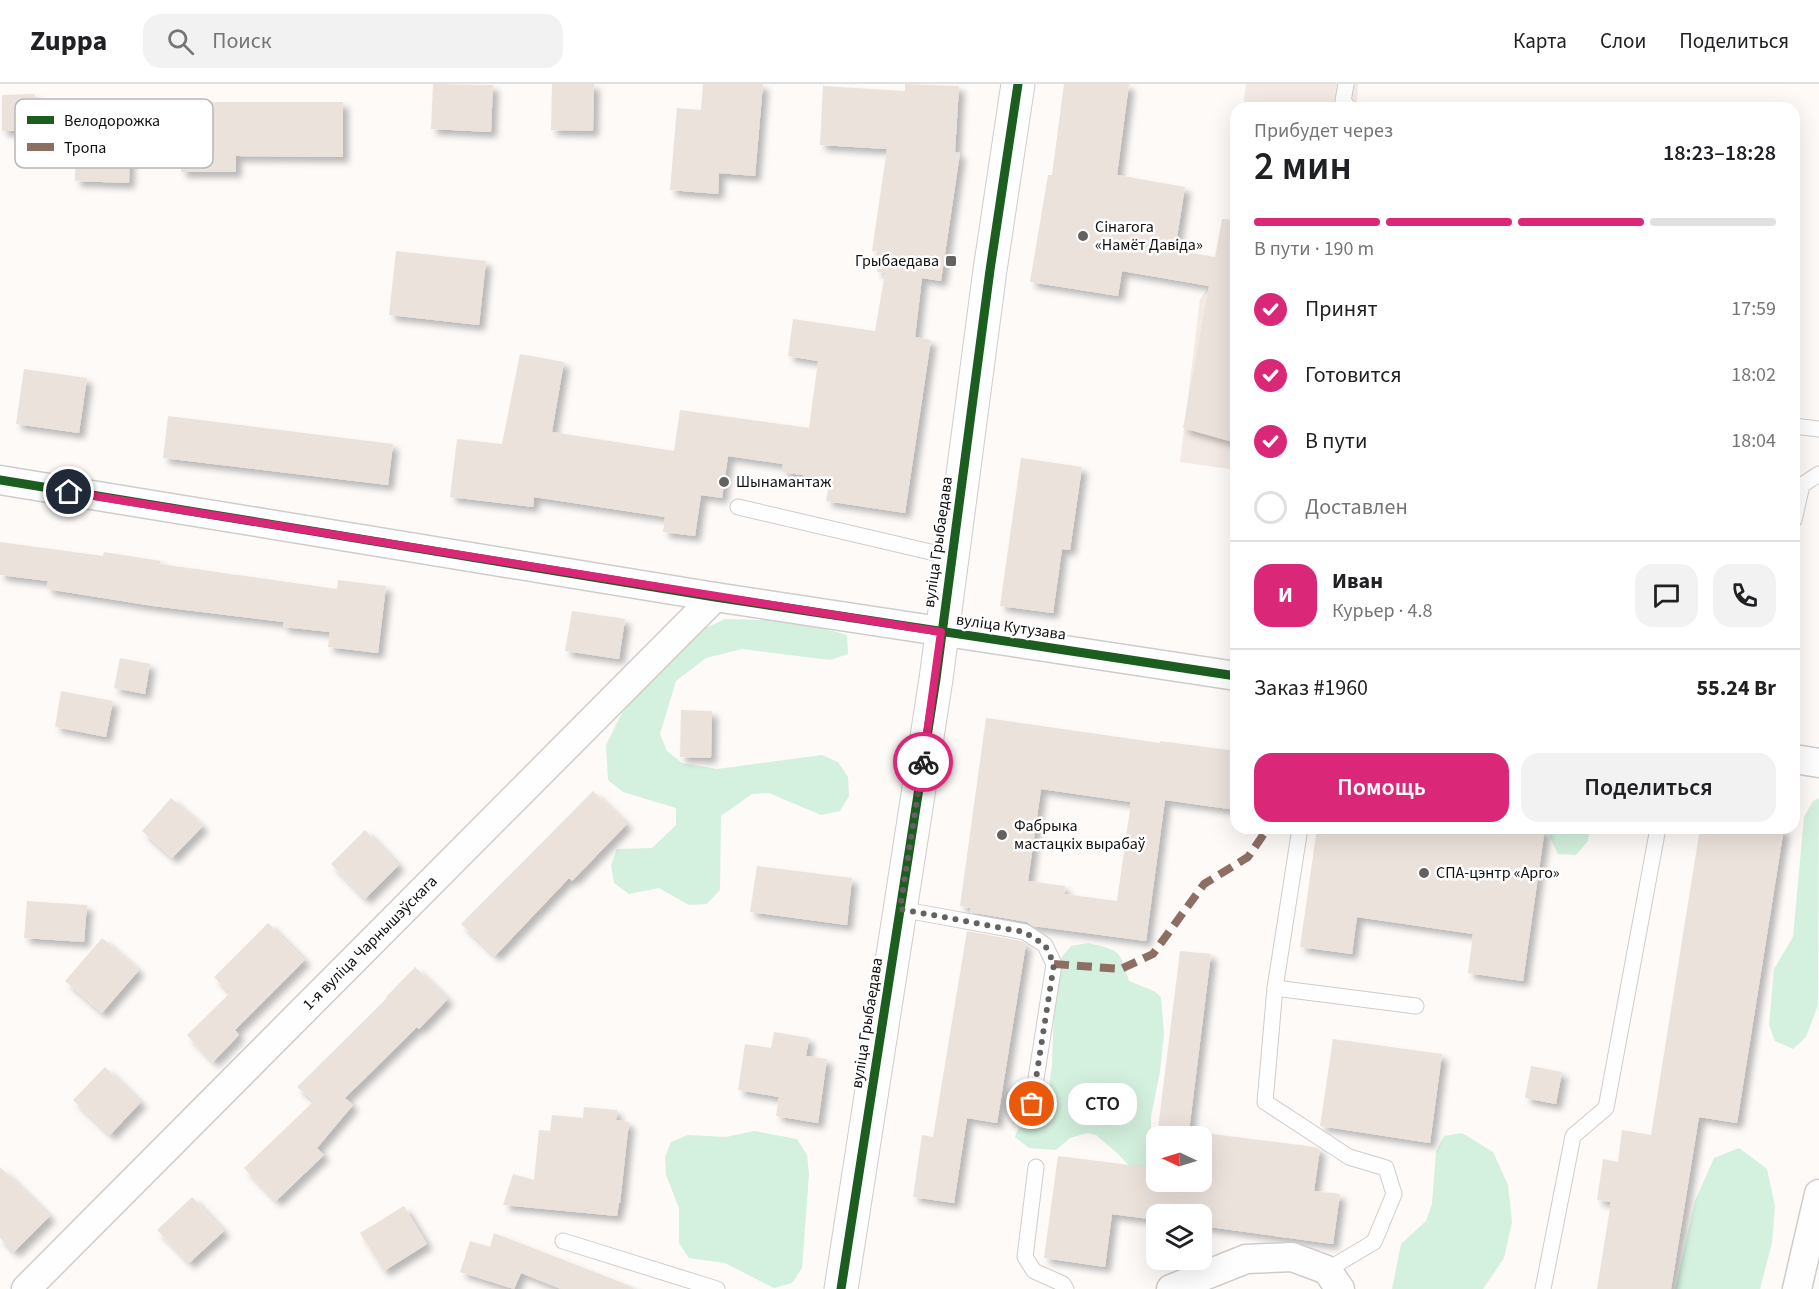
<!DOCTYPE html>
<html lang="ru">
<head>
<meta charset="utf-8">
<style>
  :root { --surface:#fff; --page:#f2f2f2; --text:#202124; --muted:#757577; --line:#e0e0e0; --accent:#db2777 }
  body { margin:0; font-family:"Source Sans 3",sans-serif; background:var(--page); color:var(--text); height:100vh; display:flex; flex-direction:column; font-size:22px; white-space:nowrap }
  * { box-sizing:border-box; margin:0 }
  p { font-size:20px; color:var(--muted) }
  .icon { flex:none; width:33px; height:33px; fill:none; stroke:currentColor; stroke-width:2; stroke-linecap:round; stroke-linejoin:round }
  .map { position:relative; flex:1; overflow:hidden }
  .panel { position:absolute; left:1230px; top:18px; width:570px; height:732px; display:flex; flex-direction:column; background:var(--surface); border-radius:18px; box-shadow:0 6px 24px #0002 }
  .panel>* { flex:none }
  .needle { width:39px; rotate:274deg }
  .tools { position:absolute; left:1146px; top:1042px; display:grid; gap:12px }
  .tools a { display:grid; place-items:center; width:66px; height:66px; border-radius:12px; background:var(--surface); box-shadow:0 6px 24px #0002; font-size:30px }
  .pin { position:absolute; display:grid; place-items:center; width:51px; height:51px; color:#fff; margin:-26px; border:3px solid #fff; border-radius:50%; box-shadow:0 2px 6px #0007 }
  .courier { position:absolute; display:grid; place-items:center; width:60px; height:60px; margin:-30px; border:4px solid #db2777; border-radius:50%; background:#fff; color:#222; box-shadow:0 2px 8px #0007 }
  .bubble { position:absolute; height:42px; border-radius:18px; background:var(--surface); box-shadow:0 6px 24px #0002; font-size:20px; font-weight:600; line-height:42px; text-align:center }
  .head em { font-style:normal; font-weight:600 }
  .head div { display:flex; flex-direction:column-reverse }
  .head { display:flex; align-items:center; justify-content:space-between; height:102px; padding:0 24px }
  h1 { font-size:39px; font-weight:600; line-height:45px }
  .bar { display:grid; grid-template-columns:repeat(4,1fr); gap:9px 6px; align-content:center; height:72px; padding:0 24px }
  .bar i { height:8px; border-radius:4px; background:var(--line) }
  .bar .on { background:var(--accent) }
  .bar p { grid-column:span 4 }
  .line { display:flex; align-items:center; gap:15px; padding:0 24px; border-top:2px solid var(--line) }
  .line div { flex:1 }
  .round { display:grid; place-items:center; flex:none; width:63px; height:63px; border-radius:18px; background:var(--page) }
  ol { padding:0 24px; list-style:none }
  li { display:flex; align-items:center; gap:18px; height:66px }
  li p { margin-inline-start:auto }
  li .icon { padding:6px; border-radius:50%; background:var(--accent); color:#fff; stroke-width:4 }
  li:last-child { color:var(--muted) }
  li i { width:33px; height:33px; border:3px solid var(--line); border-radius:50% }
  .action { display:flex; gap:12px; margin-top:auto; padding:12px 24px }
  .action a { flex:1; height:69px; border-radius:18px; background:var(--accent); color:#fff; font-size:24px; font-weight:600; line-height:69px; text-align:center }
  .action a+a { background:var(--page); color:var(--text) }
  header { display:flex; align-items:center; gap:36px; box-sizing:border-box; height:84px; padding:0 30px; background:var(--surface); border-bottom:2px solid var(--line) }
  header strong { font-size:28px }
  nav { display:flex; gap:33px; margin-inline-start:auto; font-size:21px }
  .search { width:420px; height:54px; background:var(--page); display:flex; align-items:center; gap:15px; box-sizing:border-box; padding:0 21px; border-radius:18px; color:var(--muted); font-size:22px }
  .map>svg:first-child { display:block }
  .built { fill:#f3eae5 }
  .green { fill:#d4f0de }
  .building { fill:#ece2dc; fill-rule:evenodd; filter:url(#shadow) }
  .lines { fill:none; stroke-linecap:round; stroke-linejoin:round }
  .lane-casing { stroke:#cfcccb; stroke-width:17 }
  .street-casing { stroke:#cfcccb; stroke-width:31 }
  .secondary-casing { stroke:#cfcccb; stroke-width:35 }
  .lane { stroke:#fffefe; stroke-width:15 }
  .street { stroke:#fffefe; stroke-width:28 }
  .secondary { stroke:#fffefe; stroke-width:33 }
  .quiet { stroke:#8d6e63; stroke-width:8; stroke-dasharray:15 8; stroke-linecap:butt }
  .cycleway-casing { stroke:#fff; stroke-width:13 }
  .cycleway { stroke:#1b5e20; stroke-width:9 }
  .done { stroke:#646261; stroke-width:6; stroke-dasharray:0 10.8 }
  .route { stroke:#db2777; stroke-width:8 }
  .poi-dot { fill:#646261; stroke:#fff; stroke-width:2 }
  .labels { text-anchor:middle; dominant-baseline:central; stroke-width:5; stroke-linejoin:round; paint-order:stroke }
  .poi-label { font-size:16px; fill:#12100f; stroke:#fff; text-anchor:start }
  .street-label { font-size:16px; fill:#12100f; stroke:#fff }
  .key { fill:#fff; stroke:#b8b7b7; stroke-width:1.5 }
  .key-label { font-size:16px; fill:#12100f }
</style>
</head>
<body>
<header>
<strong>Zuppa</strong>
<div class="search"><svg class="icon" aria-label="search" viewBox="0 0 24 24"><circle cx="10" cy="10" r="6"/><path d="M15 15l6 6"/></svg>Поиск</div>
<nav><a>Карта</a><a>Слои</a><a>Поделиться</a></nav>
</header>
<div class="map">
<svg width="1819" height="1205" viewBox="0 0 1819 1205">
  <defs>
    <filter id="shadow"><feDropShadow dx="5.5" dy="5.5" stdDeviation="3" flood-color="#0004"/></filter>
  </defs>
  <rect width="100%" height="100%" fill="#fdfaf8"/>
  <g class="built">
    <polygon points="1246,0 1358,0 1357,20 1386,24 1243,24"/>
    <polygon points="1236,144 1236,386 1180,378 1200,215 1227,178"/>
  </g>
  <g class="green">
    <polygon points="725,535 796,537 847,551 848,570 830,576 742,565 706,574 676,597 660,650 667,667 682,679 717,685 822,671 838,678 848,693 849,712 840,727 821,731 769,709 752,710 721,732 720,806 707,820 689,821 659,804 629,810 614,799 611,781 617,765 652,764 676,741 676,724 623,708 608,696 606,661 622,629 693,550"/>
    <polygon points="1819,714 1818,921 1806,953 1793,965 1775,957 1769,941 1774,885 1793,853 1804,733 1813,717"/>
    <polygon points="1549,744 1590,744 1588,757 1576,771 1558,770 1550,754"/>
    <path d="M 1088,859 C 1121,867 1119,865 1129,897 L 1154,907 L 1161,913 L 1164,950 L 1160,987 L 1151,1033 L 1151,1070 L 1156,1076 L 1156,1098 L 1202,1098 L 1202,1085 L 1237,1085 L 1252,1094 L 1169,1103 L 1141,1094 L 1117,1069 L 1096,1051 L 1087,1049 L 1070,1054 L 1056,1066 L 1029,1064 L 1015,1053 L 1018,1045 L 1042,1032 L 1046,1025 L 1052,981 L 1055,893 L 1060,875 L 1071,862 Z"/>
    <polygon points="754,1047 797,1055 807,1071 809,1090 802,1184 792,1199 774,1204 725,1179 689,1174 679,1159 679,1124 666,1091 665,1073 671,1058 688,1051 726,1053"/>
    <polygon points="1462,1049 1493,1068 1508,1101 1512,1138 1504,1174 1483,1205 1392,1205 1401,1160 1426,1137 1432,1120 1436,1067 1444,1052"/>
    <polygon points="1739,1064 1767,1085 1775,1122 1772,1159 1760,1205 1675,1205 1695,1117 1714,1074"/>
  </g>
  <g class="building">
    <polygon points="433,0 493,1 491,48 431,45"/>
    <polygon points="552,0 594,0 593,47 551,46"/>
    <polygon points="703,0 763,0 755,92 719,89 718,110 670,106 677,24 701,26"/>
    <polygon points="905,0 959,2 955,68 960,69 941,197 922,194 915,253 931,256 905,429 826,417 830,395 782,388 783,380 728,372 722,414 701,411 695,452 663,448 665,433 534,413 533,423 450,413 457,355 502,360 520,270 564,278 552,348 674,367 680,326 809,344 818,277 788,272 793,235 875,247 885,189 877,188 880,168 872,167 887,65 820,61 823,2 905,7"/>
    <polygon points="1064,0 1129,0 1117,91 1185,103 1175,166 1215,173 1222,135 1236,136 1236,359 1183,344 1209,202 1122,187 1118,212 1030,198 1048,91 1052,91"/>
    <polygon points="35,10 35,47 2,47 2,11"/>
    <polygon points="181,18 343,18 343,73 236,72 236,88 181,88"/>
    <polygon points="76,27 131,28 129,99 75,97"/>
    <polygon points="396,167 486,177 479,241 389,231"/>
    <polygon points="24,285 87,294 79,349 16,340"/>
    <polygon points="168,332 393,360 388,401 163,374"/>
    <polygon points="1021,374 1082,383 1070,466 1062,465 1053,529 1000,522"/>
    <polygon points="0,458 103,472 104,468 161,477 160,480 337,505 338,496 386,502 378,569 328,563 330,548 283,543 284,538 153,522 47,505 48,497 0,491"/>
    <polygon points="572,527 625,535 619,575 565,567"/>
    <polygon points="120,574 150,580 145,610 114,604"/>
    <polygon points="61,607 113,617 106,653 55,643"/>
    <polygon points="681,626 712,627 711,674 680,673"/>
    <path d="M 986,634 L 1160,659 L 1160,657 L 1236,667 L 1236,726 L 1165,716 L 1146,857 L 1033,842 L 1027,838 L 970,828 L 971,824 L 960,822 ZM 1041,705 L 1131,718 L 1117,817 L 1064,810 L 1065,802 L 1028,797 Z"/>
    <polygon points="593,707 627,740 572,797 569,794 495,872 461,840"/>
    <polygon points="171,714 203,742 172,774 142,747"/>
    <polygon points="1317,744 1545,744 1523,897 1468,889 1473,850 1357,833 1352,870 1300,863"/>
    <polygon points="1700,744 1784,744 1737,1039 1699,1033 1671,1205 1597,1205 1611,1118 1597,1116 1603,1075 1618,1078 1622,1046 1651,1051"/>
    <polygon points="365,746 399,781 365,815 331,780"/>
    <polygon points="757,782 852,794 847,841 750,828"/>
    <polygon points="27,817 87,821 84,858 24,854"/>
    <polygon points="268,839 305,876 235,946 239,951 213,978 187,951 230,909 214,893"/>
    <polygon points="967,847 1021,857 1026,860 997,1039 967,1034 954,1119 913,1113 922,1051 933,1053"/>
    <polygon points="102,854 139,886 102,929 65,897"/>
    <polygon points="1180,867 1211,870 1189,1047 1315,1063 1320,1065 1314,1107 1340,1110 1333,1160 1202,1142 1202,1131 1156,1131 1156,1136 1112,1130 1105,1183 1044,1174 1058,1072 1153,1084 1156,1059 1156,1098 1202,1098 1202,1053 1157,1053"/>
    <polygon points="415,883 448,915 419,945 417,943 345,1014 353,1021 317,1064 324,1071 276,1117 244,1084 314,1017 297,1003 387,914 386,913"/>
    <polygon points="774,948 809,954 806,972 827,975 818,1039 776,1032 779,1013 738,1006 745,960 771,964"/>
    <polygon points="1333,955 1442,970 1430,1059 1320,1042"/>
    <polygon points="1531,982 1562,988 1556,1020 1525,1014"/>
    <polygon points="105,983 141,1018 110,1051 73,1016"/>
    <polygon points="584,1023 617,1026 616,1036 629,1038 620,1119 619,1119 617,1132 503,1121 513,1090 534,1096 539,1046 550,1047 552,1031 583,1034"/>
    <polygon points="0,1083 50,1132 14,1168 0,1154"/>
    <polygon points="192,1113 224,1147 189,1179 157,1146"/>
    <polygon points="404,1122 427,1160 384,1187 360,1149"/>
    <polygon points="494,1149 633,1203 633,1205 561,1205 521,1189 514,1205 460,1188 470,1157 490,1163"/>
  </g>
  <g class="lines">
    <defs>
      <g id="lane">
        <polyline points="1346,0 1343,17 1349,24"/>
        <polyline points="1794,342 1819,345"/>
        <polyline points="738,423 952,473"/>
        <polyline points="1794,436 1802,401 1819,390"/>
        <polyline points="1300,744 1275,904 1265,1018 1349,1073 1386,1084 1394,1110 1374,1158 1327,1186"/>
        <polyline points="900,825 1025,848 1045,861 1054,880 1032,1020"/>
        <polyline points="1275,904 1416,922"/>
        <polyline points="1036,1083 1025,1173 1034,1187 1063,1200 1066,1205"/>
        <polyline points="563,1157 717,1205"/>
        <polyline points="1543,1205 1573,1052 1606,1024 1658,744"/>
      </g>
      <g id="street">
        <polyline points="0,396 715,513 1236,592"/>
        <polyline points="1794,675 1819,679"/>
        <polyline points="26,1205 715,513"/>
        <polyline points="1171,1205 1246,1175 1292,1173 1327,1186 1340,1205"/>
        <polyline points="1797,1205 1819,1110"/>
      </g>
      <polyline id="secondary" points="841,1205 936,595 990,186 1018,0"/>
    </defs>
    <use href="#lane" class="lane-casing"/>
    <use href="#street" class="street-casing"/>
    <use href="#secondary" class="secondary-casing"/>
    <use href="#lane" class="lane"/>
    <use href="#street" class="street"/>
    <use href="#secondary" class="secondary"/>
    <polyline class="quiet" points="1054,880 1121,885 1153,870 1204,800 1248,773 1268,744"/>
    <defs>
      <g id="cycleway">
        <polyline points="0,396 715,513 1236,592"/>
        <polyline points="841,1205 936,595 990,186 1018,0"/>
      </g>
    </defs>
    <use href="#cycleway" class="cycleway-casing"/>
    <use href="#cycleway" class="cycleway"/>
  </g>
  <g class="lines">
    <polyline class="done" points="923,678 900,825 1024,848 1045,861 1054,880 1032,1020"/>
    <polyline class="route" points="69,408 941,548 923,678"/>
  </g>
  <g class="poi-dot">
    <circle cx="1083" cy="152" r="6"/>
    <rect x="945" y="171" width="12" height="12" rx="3"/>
    <circle cx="724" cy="398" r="6"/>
    <circle cx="1002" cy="751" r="6"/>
    <circle cx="1424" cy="789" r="6"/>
  </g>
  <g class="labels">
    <g class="poi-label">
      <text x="1095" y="143">Сінагога<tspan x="1095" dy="18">«Намёт Давіда»</tspan></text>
      <text x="939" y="177" text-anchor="end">Грыбаедава</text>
      <text x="736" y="398">Шынамантаж</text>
      <text x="1014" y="742">Фабрыка<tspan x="1014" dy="18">мастацкіх вырабаў</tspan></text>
      <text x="1436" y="789">СПА-цэнтр «Арго»</text>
    </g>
    <g class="street-label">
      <text transform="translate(938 458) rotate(-82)">вуліца Грыбаедава</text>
      <text transform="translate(1011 543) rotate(8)">вуліца Кутузава</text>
      <text transform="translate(370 859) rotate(-45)">1-я вуліца Чарнышэўскага</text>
      <text transform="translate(867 939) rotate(-81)">вуліца Грыбаедава</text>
    </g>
  </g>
  <rect x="15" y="15" width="198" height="69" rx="9" class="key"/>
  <rect x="27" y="32" width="27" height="8" fill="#1b5e20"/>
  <rect x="27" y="59" width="27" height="8" fill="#8d6e63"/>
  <g class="key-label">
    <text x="64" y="42">Велодорожка</text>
    <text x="64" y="69">Тропа</text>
  </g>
</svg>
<div class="tools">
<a><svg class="needle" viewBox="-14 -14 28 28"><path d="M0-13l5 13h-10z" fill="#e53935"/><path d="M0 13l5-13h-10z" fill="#757577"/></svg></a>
<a><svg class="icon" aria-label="layers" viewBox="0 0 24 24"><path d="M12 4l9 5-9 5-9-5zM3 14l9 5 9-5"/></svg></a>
</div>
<div class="pin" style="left:1032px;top:1020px;background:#ea580c"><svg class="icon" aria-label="bag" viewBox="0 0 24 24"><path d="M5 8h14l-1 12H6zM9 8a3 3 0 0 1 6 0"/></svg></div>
<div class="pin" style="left:69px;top:408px;background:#1f2937"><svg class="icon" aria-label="home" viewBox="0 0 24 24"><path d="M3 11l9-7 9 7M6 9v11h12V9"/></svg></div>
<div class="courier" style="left:923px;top:678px"><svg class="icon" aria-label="bike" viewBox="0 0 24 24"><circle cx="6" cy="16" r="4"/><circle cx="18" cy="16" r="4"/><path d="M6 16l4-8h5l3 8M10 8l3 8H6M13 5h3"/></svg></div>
<div class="bubble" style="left:1068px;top:999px;width:69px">СТО</div>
<section class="panel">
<div class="head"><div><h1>2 мин</h1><p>Прибудет через</p></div><em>18:23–18:28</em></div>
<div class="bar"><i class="on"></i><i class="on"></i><i class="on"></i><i></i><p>В пути · 190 m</p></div>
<ol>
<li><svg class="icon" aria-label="check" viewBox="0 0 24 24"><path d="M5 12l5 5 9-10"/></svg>Принят<p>17:59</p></li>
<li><svg class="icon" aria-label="check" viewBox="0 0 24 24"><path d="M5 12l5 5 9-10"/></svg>Готовится<p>18:02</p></li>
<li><svg class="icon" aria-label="check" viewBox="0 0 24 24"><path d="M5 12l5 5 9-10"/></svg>В пути<p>18:04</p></li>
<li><i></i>Доставлен</li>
</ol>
<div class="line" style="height:108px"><b class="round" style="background:var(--accent);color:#fff">И</b><div><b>Иван</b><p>Курьер · 4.8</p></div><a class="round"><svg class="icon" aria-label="chat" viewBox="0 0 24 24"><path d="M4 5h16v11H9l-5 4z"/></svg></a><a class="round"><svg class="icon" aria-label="phone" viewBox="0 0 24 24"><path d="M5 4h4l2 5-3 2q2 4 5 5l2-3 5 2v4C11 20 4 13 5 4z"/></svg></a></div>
<div class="line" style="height:78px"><div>Заказ #1960</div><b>55.24 Br</b></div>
<div class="action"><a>Помощь</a><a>Поделиться</a></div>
</section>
</div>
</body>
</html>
